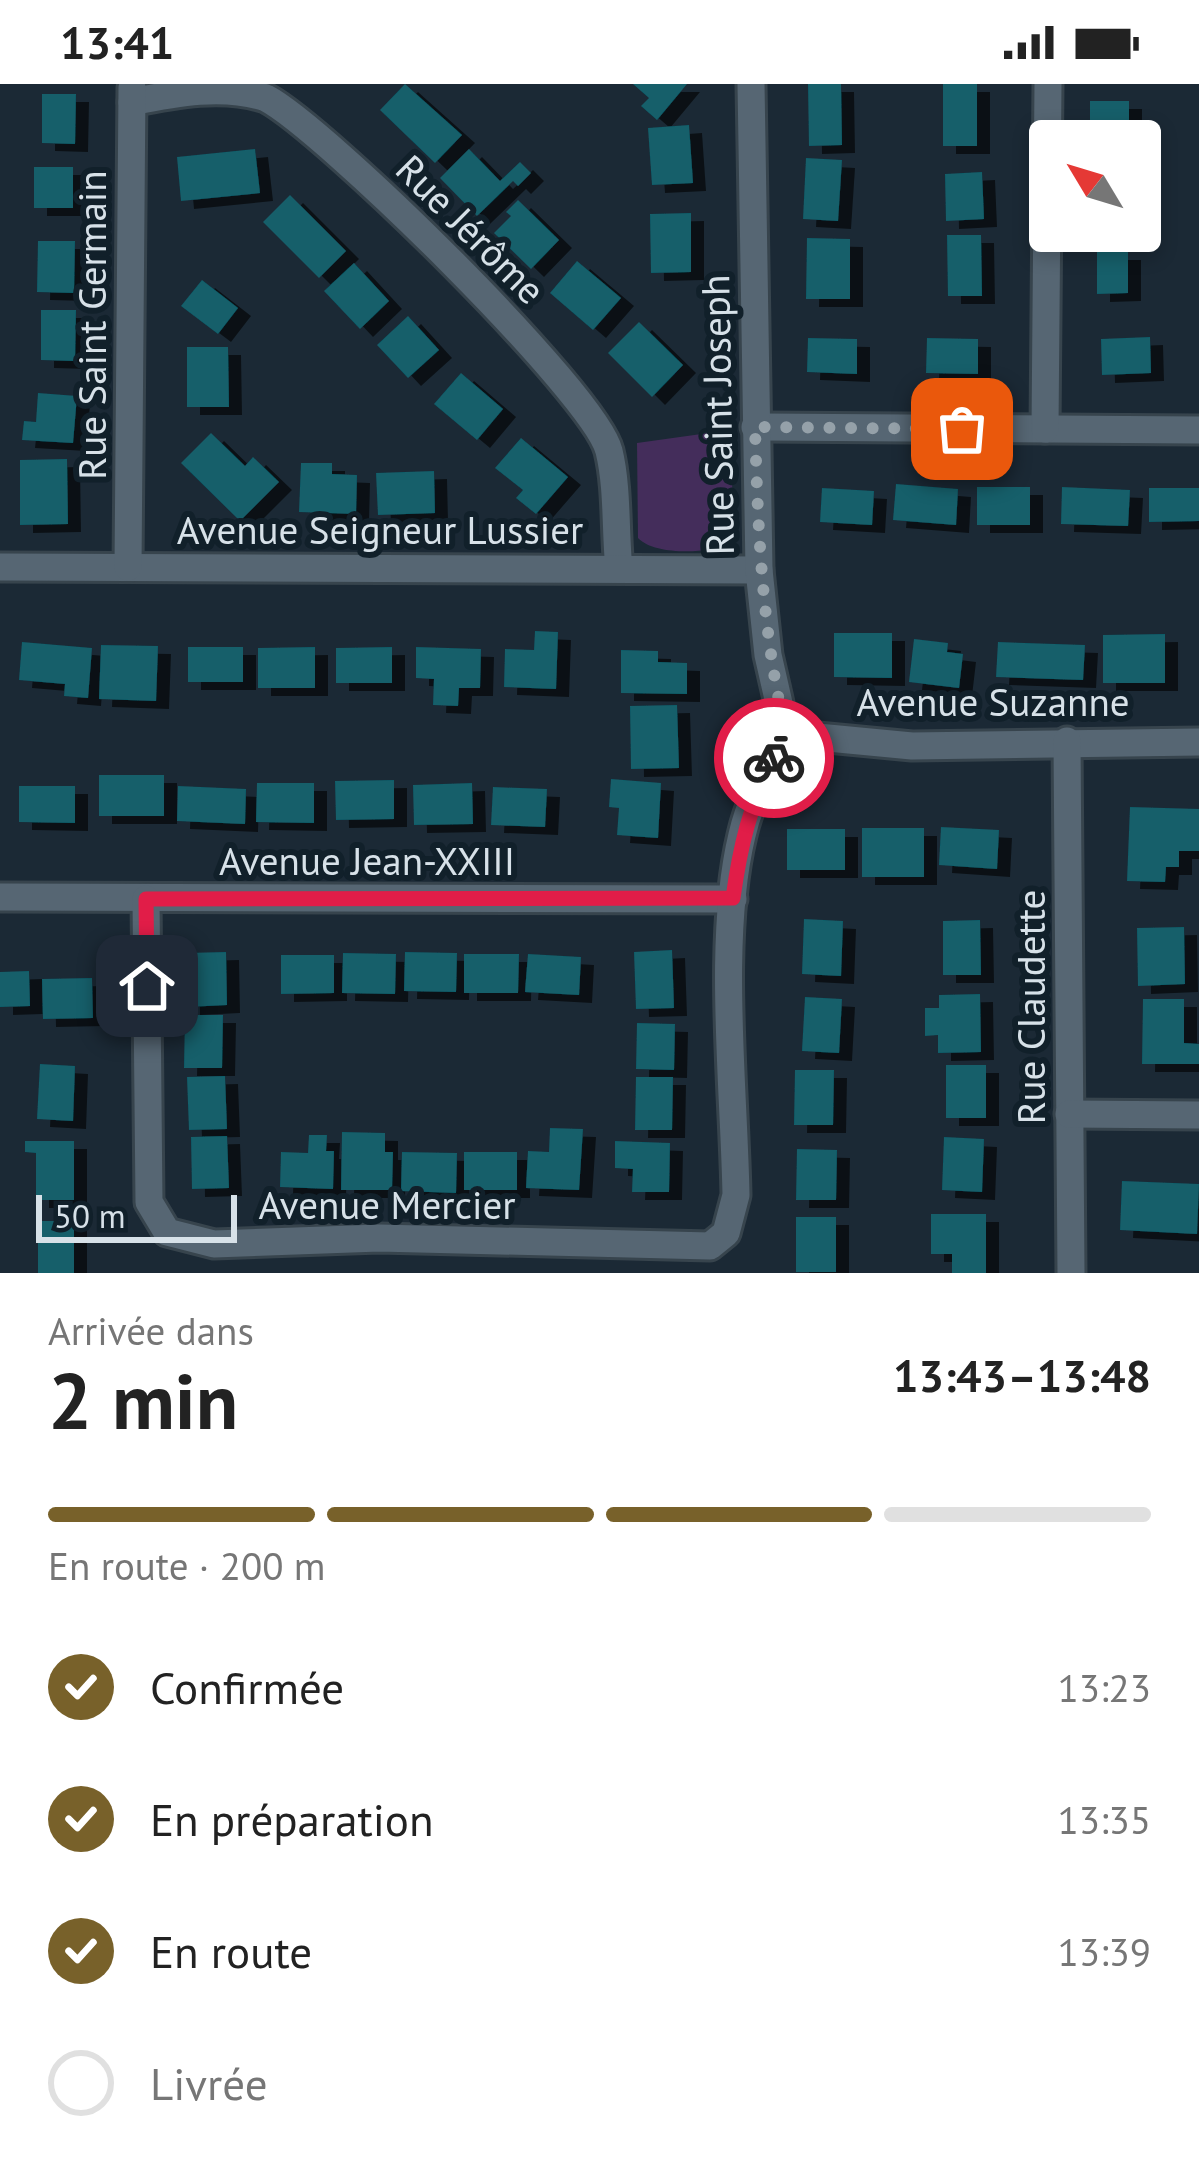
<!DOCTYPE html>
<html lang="fr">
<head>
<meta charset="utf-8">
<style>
  :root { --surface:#fff; --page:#f6f6f6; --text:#222; --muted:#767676; --line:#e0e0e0; --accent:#78612a }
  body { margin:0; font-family:"PT Sans",sans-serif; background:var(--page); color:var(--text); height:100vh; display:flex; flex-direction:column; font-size:45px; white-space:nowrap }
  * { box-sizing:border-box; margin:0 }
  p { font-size:39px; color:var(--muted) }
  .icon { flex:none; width:66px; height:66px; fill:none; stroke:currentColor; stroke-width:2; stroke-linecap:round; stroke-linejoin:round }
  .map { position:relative; height:1189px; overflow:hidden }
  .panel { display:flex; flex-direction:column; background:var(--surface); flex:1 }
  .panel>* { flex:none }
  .needle { width:78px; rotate:308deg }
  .controls { position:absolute; left:1029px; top:36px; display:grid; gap:24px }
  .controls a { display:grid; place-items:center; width:132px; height:132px; border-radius:12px; background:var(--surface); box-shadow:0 6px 18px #0003; font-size:60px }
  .scale { position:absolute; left:36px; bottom:30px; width:201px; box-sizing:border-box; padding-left:12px; border:6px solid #d7e1e8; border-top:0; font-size:33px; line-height:42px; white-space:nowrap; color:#d7e1e8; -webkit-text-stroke:9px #11202a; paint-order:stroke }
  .pin { position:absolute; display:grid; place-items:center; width:102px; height:102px; color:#fff; margin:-51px; border-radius:24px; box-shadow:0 6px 18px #0006 }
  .courier { position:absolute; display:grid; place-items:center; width:120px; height:120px; margin:-60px; border:9px solid #e11d48; border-radius:50%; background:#fff; color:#222; box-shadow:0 3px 15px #0007 }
  .head em { font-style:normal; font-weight:700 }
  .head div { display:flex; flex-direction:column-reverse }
  .head { display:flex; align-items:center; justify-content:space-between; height:204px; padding:0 48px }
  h1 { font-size:78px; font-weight:700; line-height:90px }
  .bar { display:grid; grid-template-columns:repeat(4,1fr); gap:18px 12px; align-content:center; height:144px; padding:0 48px }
  .bar i { height:15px; border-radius:9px; background:var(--line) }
  .bar .active { background:var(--accent) }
  .bar p { grid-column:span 4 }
  ol { padding:0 48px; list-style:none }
  li { display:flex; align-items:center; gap:36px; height:132px }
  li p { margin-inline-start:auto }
  li .icon { padding:12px; border-radius:50%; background:var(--accent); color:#fff; stroke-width:4 }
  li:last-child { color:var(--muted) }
  li i { width:66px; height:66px; border:6px solid var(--line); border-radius:50% }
  .status { display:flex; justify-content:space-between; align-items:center; height:84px; padding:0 60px; background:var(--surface); direction:ltr }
  .status svg { height:33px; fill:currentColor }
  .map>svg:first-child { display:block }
  .green { fill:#442d5b }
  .building { fill:#125f6b; filter:url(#shadow) }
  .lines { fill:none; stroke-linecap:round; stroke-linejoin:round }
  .minor-casing { stroke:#37444d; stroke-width:33 }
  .minor { stroke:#566673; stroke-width:27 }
  .done { stroke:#95a1a9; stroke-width:12; stroke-dasharray:0 21.6 }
  .route { stroke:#e11d48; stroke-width:15 }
  .labels { text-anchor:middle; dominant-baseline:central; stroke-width:12; stroke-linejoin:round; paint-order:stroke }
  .street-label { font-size:39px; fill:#d7e1e8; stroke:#11202a }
</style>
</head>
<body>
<div class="status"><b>13:41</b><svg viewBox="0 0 49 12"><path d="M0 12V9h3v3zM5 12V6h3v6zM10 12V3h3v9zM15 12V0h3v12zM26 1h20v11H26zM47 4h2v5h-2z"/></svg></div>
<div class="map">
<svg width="1199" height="1189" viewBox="0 0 1199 1189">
  <defs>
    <filter id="shadow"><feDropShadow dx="13" dy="8" stdDeviation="0" flood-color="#0009"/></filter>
  </defs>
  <rect width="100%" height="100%" fill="#1b2935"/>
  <path class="green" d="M 730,346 L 734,449 L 729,461 C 708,469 655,472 638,454 L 637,359 Z"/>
  <g class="building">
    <polygon points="405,0 462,51 435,79 380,26"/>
    <polygon points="633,0 687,0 657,36 641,22 649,14"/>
    <polygon points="808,0 841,0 842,61 809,62"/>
    <rect x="943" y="0" width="34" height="62"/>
    <polygon points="42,10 76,10 75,60 42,59"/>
    <rect x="1090" y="17" width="39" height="40"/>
    <polygon points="689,41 693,99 652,101 648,44"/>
    <polygon points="255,65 260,109 181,117 177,73"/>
    <polygon points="469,65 500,97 520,78 531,89 518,102 513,97 477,132 440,94"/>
    <polygon points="806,74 842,76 838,137 803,135"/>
    <rect x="34" y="83" width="39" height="41"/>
    <polygon points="982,88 984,135 946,137 945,90"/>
    <polygon points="290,111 346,167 319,194 263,138"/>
    <polygon points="518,116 559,156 531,185 494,149 511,132 506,128"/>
    <polygon points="691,129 691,188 651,189 650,130"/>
    <polygon points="947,151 981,151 982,212 948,212"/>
    <polygon points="807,154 850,155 850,215 806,215"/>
    <polygon points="38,157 75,157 74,209 37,208"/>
    <polygon points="1097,168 1128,168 1128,209 1097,210"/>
    <polygon points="577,177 621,214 593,246 550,209"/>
    <polygon points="354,179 389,217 360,245 324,207"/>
    <polygon points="202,196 238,224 218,250 181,222"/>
    <polygon points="41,226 76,226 75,277 41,276"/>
    <polygon points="408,232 439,266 408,294 377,261"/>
    <polygon points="639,238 683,281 652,313 608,269"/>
    <polygon points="1150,253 1151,289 1102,291 1101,255"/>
    <polygon points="808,254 857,255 857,290 807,288"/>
    <polygon points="927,254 978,255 978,290 926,289"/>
    <polygon points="187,263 228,263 229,323 187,323"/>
    <polygon points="461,289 503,325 477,356 434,320"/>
    <polygon points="38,309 77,312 73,359 22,356 24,337 36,338"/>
    <polygon points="211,349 245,382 253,373 279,398 240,437 181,379"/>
    <polygon points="521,354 568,393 536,430 516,414 523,406 495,384"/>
    <polygon points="67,375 68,440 20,441 20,376"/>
    <polygon points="301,379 332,379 332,390 357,391 356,430 299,428"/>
    <polygon points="434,387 435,429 378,431 376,389"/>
    <polygon points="896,400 958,405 956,441 893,436"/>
    <rect x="977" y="403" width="53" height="38"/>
    <polygon points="1062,403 1130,406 1128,442 1061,440"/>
    <polygon points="822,404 874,407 872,441 820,438"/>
    <polygon points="1149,404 1199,404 1199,437 1149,438"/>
    <polygon points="535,547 558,548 556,605 504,603 505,565 534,566"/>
    <polygon points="834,549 892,549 892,594 834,593"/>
    <polygon points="1165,550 1165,599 1103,599 1103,551"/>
    <polygon points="914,555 948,559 947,568 963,570 959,604 909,598"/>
    <polygon points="22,558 92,564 88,614 64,612 65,600 19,596"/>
    <polygon points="998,558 1085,561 1083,596 996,593"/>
    <polygon points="101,561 158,562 156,617 99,615"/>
    <rect x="188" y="563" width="55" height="35"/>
    <polygon points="315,563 315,604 258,604 258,564"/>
    <polygon points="392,563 392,599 336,599 336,564"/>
    <polygon points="416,563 481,565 480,604 459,604 458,622 433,621 434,595 416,594"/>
    <polygon points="621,566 658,567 658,578 687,579 687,610 621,609"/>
    <polygon points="677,621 679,684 631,685 630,622"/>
    <rect x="99" y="691" width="65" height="41"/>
    <polygon points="611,695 661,699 658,754 617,751 619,724 609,723"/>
    <polygon points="394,696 394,735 336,736 335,697"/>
    <polygon points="257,699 314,699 314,739 256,738"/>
    <polygon points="472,699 473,740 414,741 413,701"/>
    <polygon points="19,702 75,702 75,739 19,738"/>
    <polygon points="178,702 246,705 245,740 177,737"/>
    <polygon points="493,703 547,705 545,743 491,741"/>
    <polygon points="1130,723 1199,725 1199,767 1179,767 1179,783 1166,783 1165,798 1127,797"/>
    <polygon points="941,743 999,746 997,785 939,781"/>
    <rect x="862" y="744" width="62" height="49"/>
    <rect x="787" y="745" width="58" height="41"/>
    <polygon points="804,835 843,837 841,892 802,890"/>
    <polygon points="980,836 981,891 943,891 943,837"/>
    <polygon points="1184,843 1185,900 1138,902 1137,844"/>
    <polygon points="672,866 674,924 636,925 634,868"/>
    <polygon points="226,868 227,921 187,923 186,869"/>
    <polygon points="405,868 457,869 456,908 404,907"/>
    <polygon points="343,869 396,870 395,910 342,909"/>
    <polygon points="464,870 519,870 518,909 464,909"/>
    <polygon points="528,870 581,873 579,911 525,908"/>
    <polygon points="281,871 334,871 334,909 281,910"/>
    <polygon points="29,887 30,922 0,923 0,888"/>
    <polygon points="92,894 93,934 43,935 42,895"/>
    <polygon points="980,910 981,968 938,969 938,951 925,952 925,924 939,924 939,911"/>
    <polygon points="805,913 842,915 839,969 802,967"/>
    <polygon points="1143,915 1184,915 1184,959 1199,960 1199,980 1142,980"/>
    <polygon points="185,931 223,931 222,984 184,984"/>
    <polygon points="637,939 675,940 674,986 636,985"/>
    <polygon points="40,980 75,982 73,1037 37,1035"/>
    <rect x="946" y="981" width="40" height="53"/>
    <polygon points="795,986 834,986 833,1041 794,1041"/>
    <polygon points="225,992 227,1045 189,1046 187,993"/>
    <polygon points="636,993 673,993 672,1046 635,1046"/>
    <polygon points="550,1044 583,1045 579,1106 526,1104 528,1067 549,1068"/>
    <polygon points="342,1048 385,1049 385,1068 393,1068 392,1106 341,1106"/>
    <polygon points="309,1051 327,1051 326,1067 334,1067 333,1105 280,1103 281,1068 308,1069"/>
    <polygon points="227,1052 229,1104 192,1105 191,1053"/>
    <polygon points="944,1053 984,1055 982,1108 942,1106"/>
    <polygon points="25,1057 74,1057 74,1116 36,1116 36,1069 25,1068"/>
    <polygon points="615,1057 670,1059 669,1108 632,1108 633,1085 615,1084"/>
    <polygon points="797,1065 837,1066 836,1116 796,1116"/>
    <polygon points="402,1068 457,1069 456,1109 401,1107"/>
    <rect x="464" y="1068" width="53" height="38"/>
    <polygon points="1122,1097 1199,1100 1197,1150 1120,1146"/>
    <polygon points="931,1130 986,1130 986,1189 952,1189 952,1170 931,1170"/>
    <rect x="796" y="1133" width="40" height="55"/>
    <rect x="38" y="1137" width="36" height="52"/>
  </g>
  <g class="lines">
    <defs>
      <g id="minor">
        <path d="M 132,18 C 176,9 223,0 266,14 C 324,44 595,310 609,367 C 618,404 615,448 619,485"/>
        <polyline points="755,343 1199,346"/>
        <polyline points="1045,345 1048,0"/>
        <polyline points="0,483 759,486"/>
        <polyline points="128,483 132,4"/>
        <polyline points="786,650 912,662 1199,658"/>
        <polyline points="1067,657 1071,1189"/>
        <polyline points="0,813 733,815"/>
        <path d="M 146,815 L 149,1118 L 167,1148 L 214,1160 L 379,1154 L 710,1162 L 726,1149 L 736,1111 C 734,1002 717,855 742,751 C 750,715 769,683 786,650 L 768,571 L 759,486 L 751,0"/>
        <polyline points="1069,1030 1199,1031"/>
      </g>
    </defs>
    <use href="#minor" class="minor-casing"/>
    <use href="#minor" class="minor"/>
  </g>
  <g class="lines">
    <path class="done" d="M 774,674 L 786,650 C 762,546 758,449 755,343 L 962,345"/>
    <path class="route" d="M 147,902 L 146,815 L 733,814 C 740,763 750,720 774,674"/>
  </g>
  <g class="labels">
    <g class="street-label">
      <text transform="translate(471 145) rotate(45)">Rue Jérôme</text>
      <text transform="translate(91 241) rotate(-90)">Rue Saint Germain</text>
      <text transform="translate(717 331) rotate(-91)">Rue Saint Joseph</text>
      <text x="380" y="445">Avenue Seigneur Lussier</text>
      <text x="993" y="617">Avenue Suzanne</text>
      <text x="367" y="776">Avenue Jean-XXIII</text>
      <text transform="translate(1030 923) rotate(-90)">Rue Claudette</text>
      <text x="387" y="1120">Avenue Mercier</text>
    </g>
  </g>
</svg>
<div class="controls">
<a><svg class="needle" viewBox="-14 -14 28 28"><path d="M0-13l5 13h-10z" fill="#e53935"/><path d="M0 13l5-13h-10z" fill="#767676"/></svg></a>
</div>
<div class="scale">50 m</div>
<div class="pin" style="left:962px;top:345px;background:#ea580c"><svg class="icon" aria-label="bag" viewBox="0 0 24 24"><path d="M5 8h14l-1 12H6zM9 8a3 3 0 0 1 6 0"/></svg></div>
<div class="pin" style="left:147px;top:902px;background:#1f2937"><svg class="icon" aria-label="home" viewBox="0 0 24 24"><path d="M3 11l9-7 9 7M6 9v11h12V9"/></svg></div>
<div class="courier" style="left:774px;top:674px"><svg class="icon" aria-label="bike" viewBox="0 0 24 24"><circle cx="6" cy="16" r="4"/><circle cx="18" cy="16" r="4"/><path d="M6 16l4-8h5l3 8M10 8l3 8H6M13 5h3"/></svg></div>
</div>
<section class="panel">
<div class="head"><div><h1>2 min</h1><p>Arrivée dans</p></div><em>13:43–13:48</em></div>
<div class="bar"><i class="active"></i><i class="active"></i><i class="active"></i><i></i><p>En route · 200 m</p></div>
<ol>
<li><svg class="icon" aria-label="check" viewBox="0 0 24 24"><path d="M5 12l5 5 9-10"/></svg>Confirmée<p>13:23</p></li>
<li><svg class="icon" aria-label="check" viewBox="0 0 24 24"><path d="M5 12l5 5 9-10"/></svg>En préparation<p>13:35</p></li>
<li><svg class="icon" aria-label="check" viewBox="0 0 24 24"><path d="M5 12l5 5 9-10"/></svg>En route<p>13:39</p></li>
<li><i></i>Livrée</li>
</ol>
</section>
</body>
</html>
